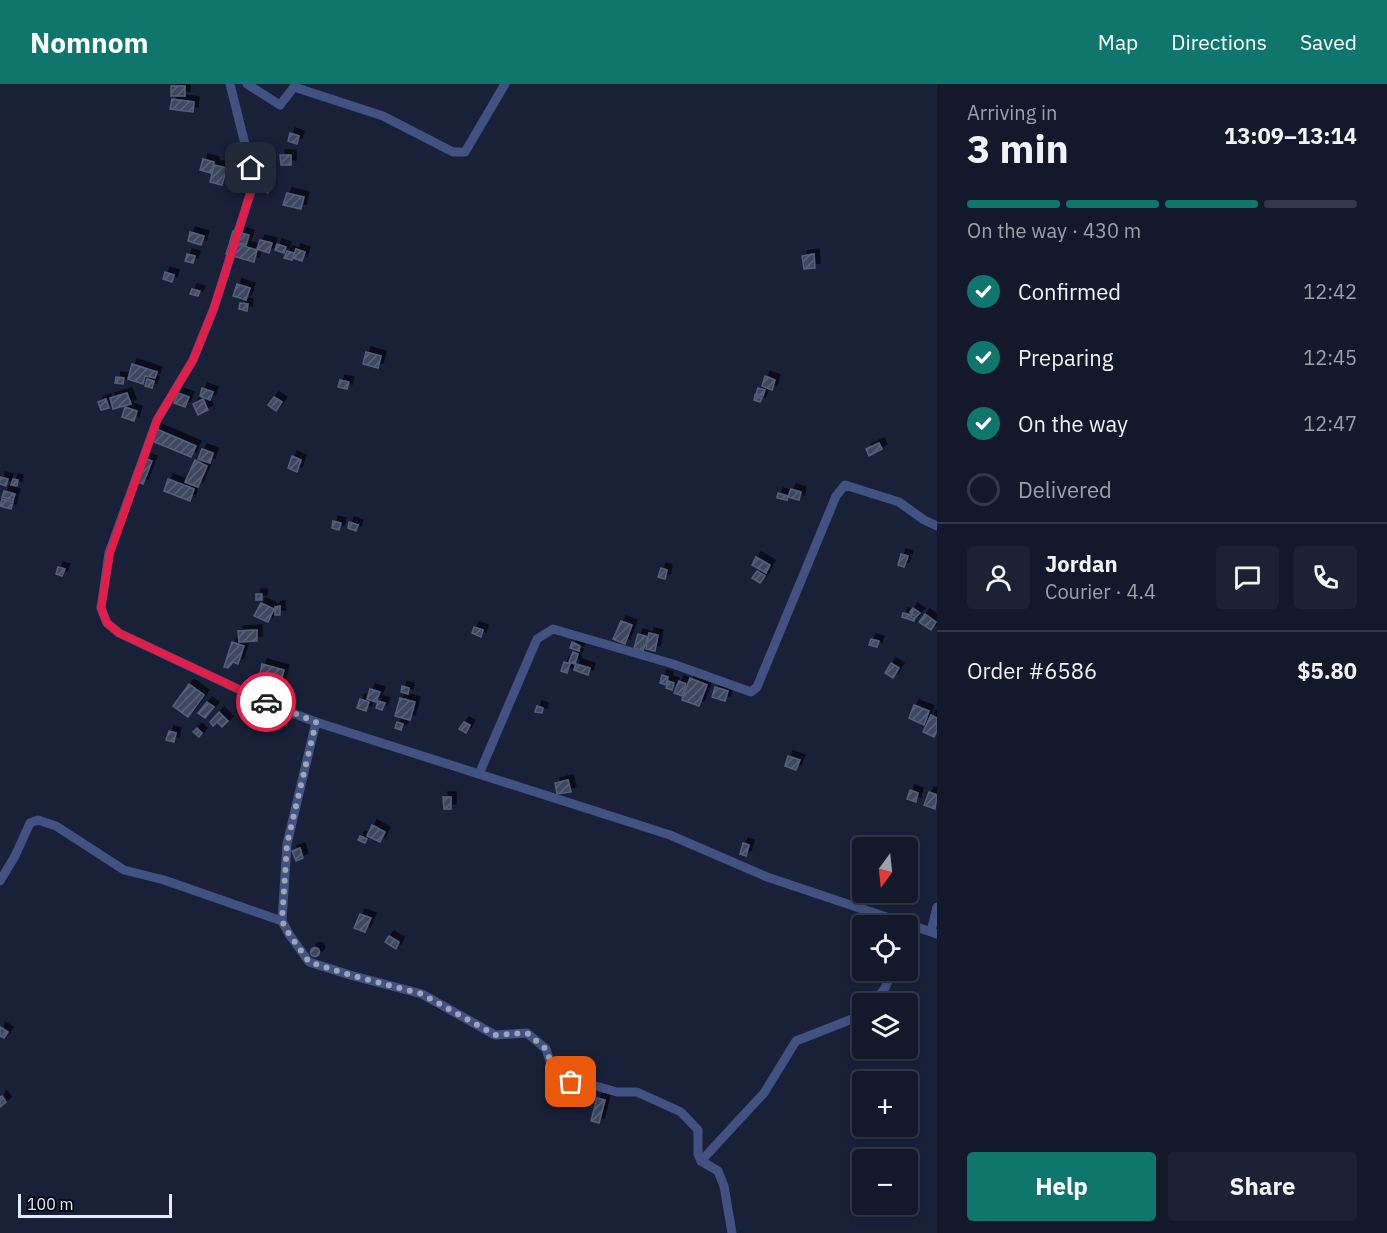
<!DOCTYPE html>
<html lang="en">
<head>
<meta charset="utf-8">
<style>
  :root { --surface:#13192b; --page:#1c2233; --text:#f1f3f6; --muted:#9da0a9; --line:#323847; --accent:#0f766e }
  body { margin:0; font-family:"IBM Plex Sans",sans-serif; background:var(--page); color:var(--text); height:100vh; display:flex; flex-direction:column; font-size:22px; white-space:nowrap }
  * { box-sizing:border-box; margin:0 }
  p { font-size:20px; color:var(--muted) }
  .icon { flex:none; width:33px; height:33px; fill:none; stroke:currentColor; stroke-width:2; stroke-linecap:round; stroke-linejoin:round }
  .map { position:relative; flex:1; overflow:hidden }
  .details { display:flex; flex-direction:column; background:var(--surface); width:450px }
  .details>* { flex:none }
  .needle { width:39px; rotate:195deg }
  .tools { position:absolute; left:852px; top:753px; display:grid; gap:12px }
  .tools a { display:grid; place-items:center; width:66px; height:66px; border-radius:6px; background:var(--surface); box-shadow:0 3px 9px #0003,0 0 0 2px var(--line); font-size:30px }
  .scale { position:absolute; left:18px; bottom:15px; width:154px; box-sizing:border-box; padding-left:6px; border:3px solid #e3eafa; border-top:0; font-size:16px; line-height:21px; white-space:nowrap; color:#e3eafa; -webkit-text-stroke:4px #080b16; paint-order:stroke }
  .pin { position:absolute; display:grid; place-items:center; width:51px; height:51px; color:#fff; margin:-26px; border-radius:12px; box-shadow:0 3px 9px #0006 }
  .courier { position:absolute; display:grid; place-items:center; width:60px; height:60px; margin:-30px; border:4px solid #e11d48; border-radius:50%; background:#fff; color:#222; box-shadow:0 2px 8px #0007 }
  .summary em { font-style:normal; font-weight:700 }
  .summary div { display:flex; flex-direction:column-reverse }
  .summary { display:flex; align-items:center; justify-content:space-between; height:102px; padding:0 30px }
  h1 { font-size:39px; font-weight:700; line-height:45px }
  .bar { display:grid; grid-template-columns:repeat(4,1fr); gap:9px 6px; align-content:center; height:72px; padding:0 30px }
  .bar i { height:8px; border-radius:4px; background:var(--line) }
  .bar .selected { background:var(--accent) }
  .bar p { grid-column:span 4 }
  .line { display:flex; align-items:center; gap:15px; padding:0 30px; border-top:2px solid var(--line) }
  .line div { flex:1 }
  .round { display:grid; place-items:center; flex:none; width:63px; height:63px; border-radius:6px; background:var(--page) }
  ol { padding:0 30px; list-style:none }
  li { display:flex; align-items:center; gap:18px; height:66px }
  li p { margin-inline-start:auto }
  li .icon { padding:6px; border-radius:50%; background:var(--accent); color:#fff; stroke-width:4 }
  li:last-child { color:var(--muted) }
  li i { width:33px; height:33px; border:3px solid var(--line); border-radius:50% }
  .cta { display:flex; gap:12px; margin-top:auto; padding:12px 30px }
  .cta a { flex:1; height:69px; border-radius:6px; background:var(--accent); color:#fff; font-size:24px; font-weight:700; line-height:69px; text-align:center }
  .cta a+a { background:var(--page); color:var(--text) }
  header { display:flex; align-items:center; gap:36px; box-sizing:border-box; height:84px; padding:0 30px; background:var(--accent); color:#fff }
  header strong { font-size:28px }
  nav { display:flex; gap:33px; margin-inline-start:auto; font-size:21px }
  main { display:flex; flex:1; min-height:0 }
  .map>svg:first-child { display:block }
  .building { fill:url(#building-hatch); stroke:#555f7b; stroke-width:1.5; filter:url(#shadow) }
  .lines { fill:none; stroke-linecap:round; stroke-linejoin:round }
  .minor { stroke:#415181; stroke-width:9 }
  .done { stroke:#9ca4b6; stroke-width:6; stroke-dasharray:0 10.8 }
  .route { stroke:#e11d48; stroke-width:8 }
</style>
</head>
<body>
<header>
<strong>Nomnom</strong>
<nav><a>Map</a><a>Directions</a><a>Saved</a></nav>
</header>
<main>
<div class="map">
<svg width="937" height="1149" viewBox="0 0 937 1149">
  <defs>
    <pattern id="building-hatch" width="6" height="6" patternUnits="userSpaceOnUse" patternTransform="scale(1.5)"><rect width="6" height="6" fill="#3d4761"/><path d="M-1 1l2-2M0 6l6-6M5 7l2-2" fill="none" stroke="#596279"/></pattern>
    <filter id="shadow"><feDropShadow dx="5" dy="-5" stdDeviation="0" flood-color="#0009"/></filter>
  </defs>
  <rect width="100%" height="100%" fill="#192139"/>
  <g class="building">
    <rect x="171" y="2" width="14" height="10"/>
    <polygon points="172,15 194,18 193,28 170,25"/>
    <polygon points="290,49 299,52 297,60 288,57"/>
    <polygon points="280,71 291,71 291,81 281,81"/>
    <polygon points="203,75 214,78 211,89 200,86"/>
    <polygon points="214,81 227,84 222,101 210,98"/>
    <polygon points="265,100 271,102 268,109 262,107"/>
    <polygon points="287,109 304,113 301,125 283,121"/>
    <polygon points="233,147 249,151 246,161 230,157"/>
    <polygon points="190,148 204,152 201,161 188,157"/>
    <polygon points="260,156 272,159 269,169 257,165"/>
    <polygon points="230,158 257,166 254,178 226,170"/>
    <polygon points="277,160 286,163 284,169 275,166"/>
    <polygon points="296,165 305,168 302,177 293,174"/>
    <polygon points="287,167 294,169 292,176 284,174"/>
    <polygon points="187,170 195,172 193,179 185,177"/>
    <polygon points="814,170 815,184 804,185 802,172"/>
    <polygon points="165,188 174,191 172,198 163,195"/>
    <polygon points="237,200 250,204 246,216 233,212"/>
    <polygon points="192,205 200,207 198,212 190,210"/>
    <polygon points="240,219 248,220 247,227 239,225"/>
    <polygon points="366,268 381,272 378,284 363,280"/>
    <polygon points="132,280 157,288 155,294 145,292 143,300 128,295"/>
    <polygon points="765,292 775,296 772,306 762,302"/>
    <polygon points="116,293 124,294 123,300 115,299"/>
    <polygon points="147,295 154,297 152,304 145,302"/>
    <polygon points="340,296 349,298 347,305 338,303"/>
    <polygon points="202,304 213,308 210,316 200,312"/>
    <polygon points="758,304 765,306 763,312 756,310"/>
    <polygon points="127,309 131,320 113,325 110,314"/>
    <polygon points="178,309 189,313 185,323 174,319"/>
    <polygon points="755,311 762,314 760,318 754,316"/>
    <polygon points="274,313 282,318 276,327 268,321"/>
    <polygon points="106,315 109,324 101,326 98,318"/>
    <polygon points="203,315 208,326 198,331 193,320"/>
    <polygon points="125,323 137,327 134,337 122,333"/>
    <polygon points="154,344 196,362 191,373 150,356"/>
    <polygon points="879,359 882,365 869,372 866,365"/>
    <polygon points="202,365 213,369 210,379 198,375"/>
    <polygon points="292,372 301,376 297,388 288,384"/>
    <polygon points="141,373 152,377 143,400 132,396"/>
    <polygon points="195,376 207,382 198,403 185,398"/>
    <polygon points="0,393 8,395 6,402 0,400"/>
    <polygon points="13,395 18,396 17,402 11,401"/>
    <polygon points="168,395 194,405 190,417 164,407"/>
    <polygon points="791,405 801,408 799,416 788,413"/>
    <polygon points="4,407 15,410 13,416 2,413"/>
    <polygon points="778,409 788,412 787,416 777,414"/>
    <polygon points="2,415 13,418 11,425 0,422"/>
    <polygon points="333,437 341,439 339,446 332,444"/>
    <polygon points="349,438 358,441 356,447 348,444"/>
    <polygon points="901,470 908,472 904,483 898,481"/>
    <polygon points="756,473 770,481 766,489 752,481"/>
    <polygon points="58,483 65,485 62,492 56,490"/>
    <polygon points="661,484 667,486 665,495 658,493"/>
    <polygon points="757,487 765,492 760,499 752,494"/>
    <rect x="256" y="510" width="6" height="6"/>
    <polygon points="261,519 274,525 268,538 254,532"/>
    <polygon points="280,522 280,531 275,531 275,523"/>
    <polygon points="913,524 920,529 916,533 910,528"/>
    <polygon points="903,529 912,531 911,533 915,534 914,537 902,533"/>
    <polygon points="925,530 936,538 931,546 919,538"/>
    <polygon points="621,537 632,541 625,560 613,555"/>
    <polygon points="474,543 483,546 481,553 472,549"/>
    <polygon points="257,546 257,557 239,558 238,547"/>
    <polygon points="649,549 658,551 655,567 646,565"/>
    <polygon points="638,550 648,553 643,567 634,564"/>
    <polygon points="871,555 879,557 877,563 869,561"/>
    <polygon points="232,558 244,562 238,580 233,578 228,584 224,583"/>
    <polygon points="572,558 580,562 579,567 570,564"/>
    <polygon points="573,568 578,570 575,580 569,578"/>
    <polygon points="564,578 570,580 567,589 561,587"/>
    <polygon points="891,579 899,584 893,594 885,589"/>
    <polygon points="262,580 284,586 277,610 257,604"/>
    <polygon points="576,580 590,584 588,591 574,586"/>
    <polygon points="662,591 668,593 666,601 660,599"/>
    <polygon points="690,594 707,601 699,622 682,616"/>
    <polygon points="668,597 674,599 672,606 666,604"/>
    <polygon points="679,597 686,600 682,612 674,609"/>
    <polygon points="189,600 204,611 188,633 173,622"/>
    <polygon points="402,602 409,604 408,610 401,608"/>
    <polygon points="715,603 728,607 725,617 712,613"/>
    <polygon points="370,605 380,608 376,618 367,615"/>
    <polygon points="400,614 415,618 410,636 395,632"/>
    <polygon points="360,615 369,618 366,627 357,624"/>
    <polygon points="378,617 385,619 382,626 376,624"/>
    <polygon points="207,618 214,623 205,634 198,629"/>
    <polygon points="914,621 929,627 924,641 909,634"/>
    <polygon points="537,622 543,624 542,629 535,628"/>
    <polygon points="219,628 228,637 222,643 217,638 213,642 210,638"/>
    <polygon points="931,631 937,634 937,647 934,653 923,648"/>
    <polygon points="397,638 403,640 401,646 395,644"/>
    <polygon points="464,638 470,641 466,649 459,645"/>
    <polygon points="197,644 202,649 199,653 193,648"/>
    <polygon points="169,647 176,649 174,658 166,656"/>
    <polygon points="788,672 800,676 796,686 785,682"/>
    <polygon points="568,696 571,708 557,710 555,699"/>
    <polygon points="910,706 918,709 916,718 907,715"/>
    <polygon points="929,708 937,711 935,725 924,721"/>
    <polygon points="443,713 451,713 451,725 444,725"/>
    <polygon points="372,741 385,748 380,758 367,752"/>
    <polygon points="360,752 367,755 365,759 358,756"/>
    <polygon points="743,759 749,761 746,772 740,770"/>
    <polygon points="300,764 303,774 296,777 292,767"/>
    <polygon points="360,830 371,834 365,848 354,844"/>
    <polygon points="389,852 399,858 396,865 385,858"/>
    <circle cx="315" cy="868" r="4.5"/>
    <polygon points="862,883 862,886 874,886 872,892 861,888"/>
    <polygon points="0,943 8,948 4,954 0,952"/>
    <polygon points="2,1012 6,1018 0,1023 0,1013"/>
    <polygon points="597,1014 605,1016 599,1039 591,1037"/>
  </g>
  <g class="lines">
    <g class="minor">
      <polyline points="230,0 251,84 252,104 214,224 193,276 157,336 109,469 101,524 107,539 119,549 274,622 316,638 670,751 767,793 937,850"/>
      <polyline points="247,0 280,21 294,3 383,32 453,68 465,68 505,0"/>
      <polyline points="316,638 287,760 282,837 289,850 309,878 350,891 422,910 495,951 527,949 546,965 553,987 571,998 585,999 617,1008 637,1008 681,1028 698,1046 698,1070 701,1077 718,1087 724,1102 732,1149"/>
      <polyline points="479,690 537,555 553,545 673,580 751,608 757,603 836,412 845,401 899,418 924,436 937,442"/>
      <polyline points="0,797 15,772 30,739 38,736 56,742 124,786 164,796 282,837"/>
      <polyline points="931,847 937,823"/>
      <polyline points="908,853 913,841"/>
      <polyline points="872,920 885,904 893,886"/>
      <polyline points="701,1077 764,1009 796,957 862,931"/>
    </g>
  </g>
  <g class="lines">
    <polyline class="done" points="266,618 316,638 287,760 282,837 289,850 309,878 350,891 422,910 495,951 527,949 546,965 554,987 571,998"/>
    <polyline class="route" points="251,84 252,104 214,224 193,276 157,336 110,469 101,524 107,539 119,549 266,618"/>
  </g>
</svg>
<div class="tools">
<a><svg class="needle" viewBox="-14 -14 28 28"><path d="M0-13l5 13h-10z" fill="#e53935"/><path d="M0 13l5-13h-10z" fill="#9da0a9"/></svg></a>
<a><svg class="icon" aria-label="locate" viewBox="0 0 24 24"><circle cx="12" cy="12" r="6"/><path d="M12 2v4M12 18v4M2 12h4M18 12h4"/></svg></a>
<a><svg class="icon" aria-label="layers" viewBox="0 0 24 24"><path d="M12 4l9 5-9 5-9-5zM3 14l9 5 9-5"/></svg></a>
<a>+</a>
<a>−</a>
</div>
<div class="scale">100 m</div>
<div class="pin" style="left:571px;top:998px;background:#ea580c"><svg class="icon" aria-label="bag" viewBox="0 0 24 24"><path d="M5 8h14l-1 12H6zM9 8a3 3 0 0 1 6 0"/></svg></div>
<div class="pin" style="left:251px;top:84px;background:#1f2937"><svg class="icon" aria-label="home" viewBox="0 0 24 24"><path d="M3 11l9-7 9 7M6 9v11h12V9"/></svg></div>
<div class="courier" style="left:266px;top:618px"><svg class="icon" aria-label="car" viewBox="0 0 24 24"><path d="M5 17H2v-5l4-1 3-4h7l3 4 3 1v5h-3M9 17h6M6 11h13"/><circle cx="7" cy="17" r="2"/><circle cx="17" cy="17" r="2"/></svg></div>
</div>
<section class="details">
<div class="summary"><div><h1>3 min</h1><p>Arriving in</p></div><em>13:09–13:14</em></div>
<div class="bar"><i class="selected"></i><i class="selected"></i><i class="selected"></i><i></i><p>On the way · 430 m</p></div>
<ol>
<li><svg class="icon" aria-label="check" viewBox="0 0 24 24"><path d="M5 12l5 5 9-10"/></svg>Confirmed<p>12:42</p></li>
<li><svg class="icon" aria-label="check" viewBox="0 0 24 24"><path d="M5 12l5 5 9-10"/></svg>Preparing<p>12:45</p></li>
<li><svg class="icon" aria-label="check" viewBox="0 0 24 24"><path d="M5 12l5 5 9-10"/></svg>On the way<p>12:47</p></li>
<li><i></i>Delivered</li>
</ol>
<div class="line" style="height:108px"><a class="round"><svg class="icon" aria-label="person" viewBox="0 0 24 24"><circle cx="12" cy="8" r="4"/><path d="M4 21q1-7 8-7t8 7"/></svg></a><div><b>Jordan</b><p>Courier · 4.4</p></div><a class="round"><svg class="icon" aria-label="chat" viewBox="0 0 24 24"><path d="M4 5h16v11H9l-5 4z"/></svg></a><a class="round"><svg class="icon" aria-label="phone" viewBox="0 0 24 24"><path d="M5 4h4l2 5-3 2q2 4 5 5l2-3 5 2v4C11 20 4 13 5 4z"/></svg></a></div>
<div class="line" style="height:78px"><div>Order #6586</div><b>$5.80</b></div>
<div class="cta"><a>Help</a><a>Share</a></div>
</section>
</main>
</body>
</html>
